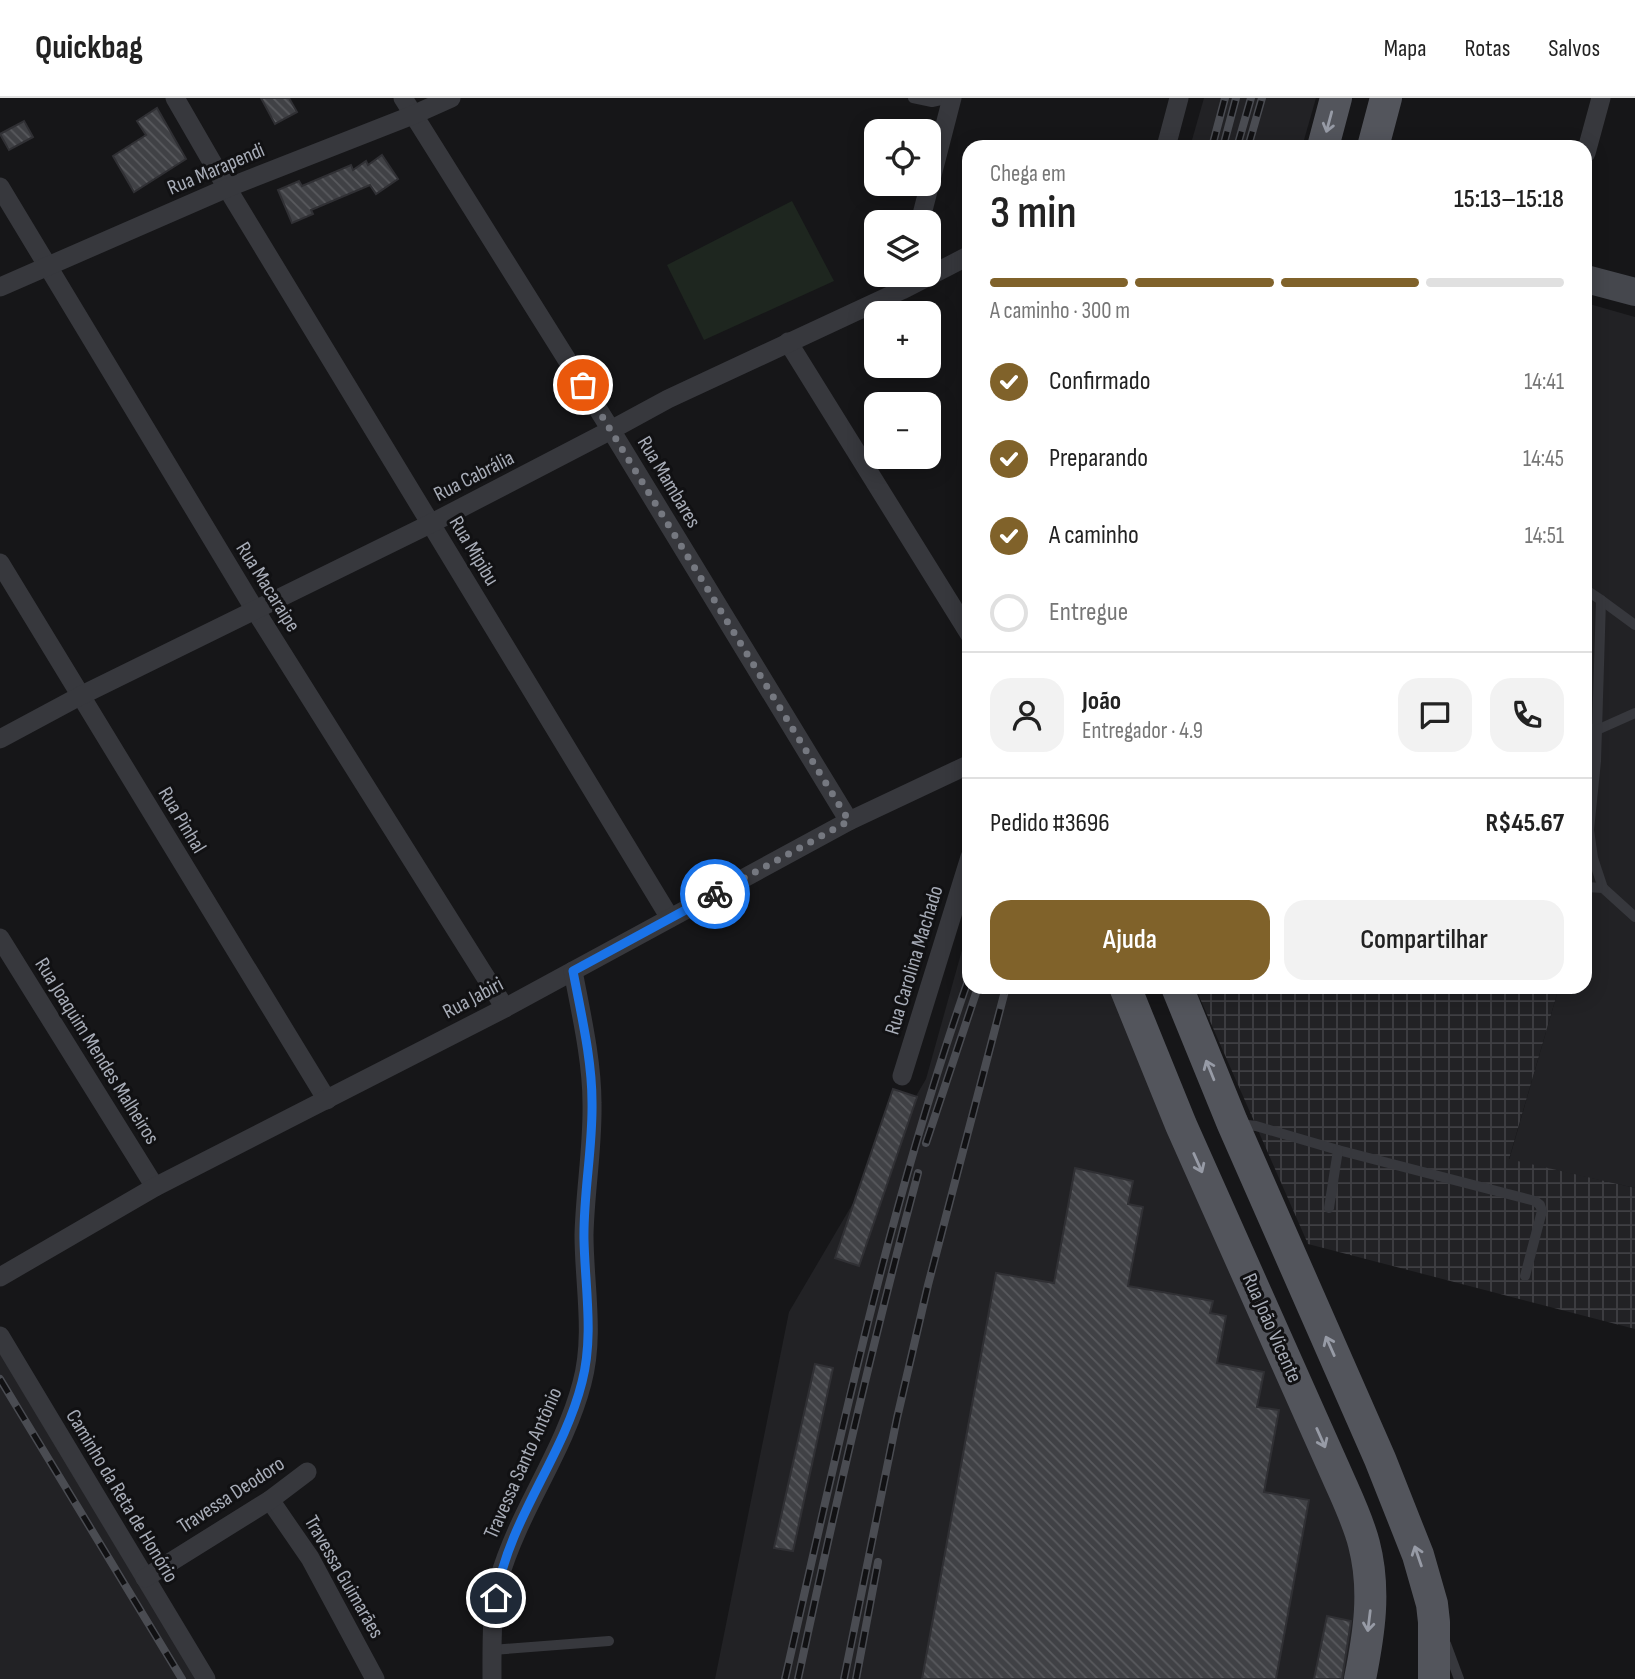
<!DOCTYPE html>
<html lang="pt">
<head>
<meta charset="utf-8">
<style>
  :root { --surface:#fff; --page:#f2f2f2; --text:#222; --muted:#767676; --line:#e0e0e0; --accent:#80622a }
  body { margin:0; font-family:"Sofia Sans Condensed",sans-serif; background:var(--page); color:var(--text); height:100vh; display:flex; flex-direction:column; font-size:26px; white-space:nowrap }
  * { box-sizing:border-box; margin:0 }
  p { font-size:23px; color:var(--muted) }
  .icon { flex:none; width:38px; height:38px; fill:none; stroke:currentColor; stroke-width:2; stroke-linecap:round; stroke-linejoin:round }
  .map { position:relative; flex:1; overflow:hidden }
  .side { position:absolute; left:962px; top:42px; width:630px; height:854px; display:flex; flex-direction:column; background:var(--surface); border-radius:21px; box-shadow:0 4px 18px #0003 }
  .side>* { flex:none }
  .tools { position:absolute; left:864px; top:21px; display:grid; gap:14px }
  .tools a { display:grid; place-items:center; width:77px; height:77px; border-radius:14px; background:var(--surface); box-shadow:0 4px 18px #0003; font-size:35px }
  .pin { position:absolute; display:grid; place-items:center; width:60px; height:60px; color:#fff; margin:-30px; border:4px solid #fff; border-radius:50%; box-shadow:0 2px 7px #0007 }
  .courier { position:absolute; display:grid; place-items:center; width:70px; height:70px; margin:-35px; border:5px solid #1a73e8; border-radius:50%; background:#fff; color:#222; box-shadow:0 2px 9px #0007 }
  .head em { font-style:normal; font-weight:600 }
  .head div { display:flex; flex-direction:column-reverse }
  .head { display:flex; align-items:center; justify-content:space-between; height:119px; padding:0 28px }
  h1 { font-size:46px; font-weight:600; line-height:52px }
  .bar { display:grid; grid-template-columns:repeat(4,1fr); gap:10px 7px; align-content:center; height:84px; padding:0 28px }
  .bar i { height:9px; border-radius:5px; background:var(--line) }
  .bar .selected { background:var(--accent) }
  .bar p { grid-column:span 4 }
  .line { display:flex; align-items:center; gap:18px; padding:0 28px; border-top:2px solid var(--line) }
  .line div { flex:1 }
  .round { display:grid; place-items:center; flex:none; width:74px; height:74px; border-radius:21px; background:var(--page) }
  ol { padding:0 28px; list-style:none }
  li { display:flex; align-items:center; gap:21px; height:77px }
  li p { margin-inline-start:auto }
  li .icon { padding:7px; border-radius:50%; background:var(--accent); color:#fff; stroke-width:4 }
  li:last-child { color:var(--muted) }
  li i { width:38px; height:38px; border:4px solid var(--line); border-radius:50% }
  .button { display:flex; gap:14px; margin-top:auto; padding:14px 28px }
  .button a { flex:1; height:80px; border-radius:21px; background:var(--accent); color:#fff; font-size:28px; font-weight:600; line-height:80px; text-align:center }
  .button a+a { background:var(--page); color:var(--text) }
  header { display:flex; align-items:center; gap:42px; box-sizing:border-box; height:98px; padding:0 35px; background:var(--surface); border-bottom:2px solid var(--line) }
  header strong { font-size:33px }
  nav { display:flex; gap:38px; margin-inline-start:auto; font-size:24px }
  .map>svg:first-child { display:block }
  .built { fill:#222225 }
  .industrial { fill:url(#industrial-grid) }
  .grass { fill:#1e261f }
  .building { fill:url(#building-back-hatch); stroke:#303034; stroke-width:2 }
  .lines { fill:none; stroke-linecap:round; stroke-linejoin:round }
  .service { stroke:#37383d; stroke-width:10 }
  .minor { stroke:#37383d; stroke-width:19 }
  .secondary { stroke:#45474d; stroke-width:28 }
  .primary { stroke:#53555c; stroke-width:32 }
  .rail-casing { stroke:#4a4c52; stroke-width:8 }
  .rail { stroke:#111113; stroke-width:5; stroke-dasharray:16; stroke-linecap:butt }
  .oneway { stroke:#979ba6 }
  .done { stroke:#757880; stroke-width:7; stroke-dasharray:0 12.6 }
  .route { stroke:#1a73e8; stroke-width:9 }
  .labels { text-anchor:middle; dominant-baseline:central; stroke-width:6; stroke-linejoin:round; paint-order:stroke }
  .street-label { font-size:21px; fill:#a8adb8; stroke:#111113 }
</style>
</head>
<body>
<header>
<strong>Quickbag</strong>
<nav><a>Mapa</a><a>Rotas</a><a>Salvos</a></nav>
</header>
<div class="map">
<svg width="1635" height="1581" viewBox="0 0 1635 1581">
  <defs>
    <pattern id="industrial-grid" width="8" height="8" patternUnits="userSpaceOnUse" patternTransform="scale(1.75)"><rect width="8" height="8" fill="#222225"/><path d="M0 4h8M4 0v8" fill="none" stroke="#3f3f43"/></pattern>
    <pattern id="building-back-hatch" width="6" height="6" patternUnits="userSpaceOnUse" patternTransform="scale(1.75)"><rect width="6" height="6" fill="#404145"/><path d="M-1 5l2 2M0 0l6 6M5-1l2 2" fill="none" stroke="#595a5e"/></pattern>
  </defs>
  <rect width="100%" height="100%" fill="#161618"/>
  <g class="built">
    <polygon points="1204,0 1316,0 1302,49 1190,49"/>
    <polygon points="1586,205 1635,219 1635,1090 1509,1062 1559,889 1586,889"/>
    <polygon points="969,827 970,889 1108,889 1335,1401 1354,1468 1357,1516 1344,1581 715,1581 789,1214 926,981"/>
    <polygon points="0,1251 197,1581 0,1581"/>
  </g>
  <polygon class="industrial" points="1195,889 1559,889 1509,1061 1635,1090 1635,1231 1308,1146"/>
  <polygon class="grass" points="792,103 834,183 704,242 667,167"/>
  <g class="building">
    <polygon points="261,0 289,0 297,14 275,26"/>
    <polygon points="157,10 186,61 134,94 113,58 146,37 137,23"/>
    <polygon points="24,23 33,39 9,52 0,36"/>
    <polygon points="382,57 398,81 376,96 370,87 311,112 313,116 292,125 278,92 299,83 302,88 351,67 353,72 366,63 368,67"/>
    <polygon points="893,991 917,999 859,1168 835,1160"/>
    <polygon points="1075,1070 1133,1083 1128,1106 1143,1109 1128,1188 1213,1203 1210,1215 1226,1218 1217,1265 1264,1274 1257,1309 1279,1312 1264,1394 1309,1402 1276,1581 922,1581 996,1175 1054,1185"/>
    <polygon points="815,1266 833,1270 793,1453 774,1450"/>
    <polygon points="1327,1518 1351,1523 1342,1581 1314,1581"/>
  </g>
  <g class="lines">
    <g class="service">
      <polyline points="913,0 932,4 950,0"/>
      <polyline points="1586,492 1601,502 1635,527"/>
      <polyline points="1586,630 1597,632 1601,502"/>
      <polyline points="1586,789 1603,790 1635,819"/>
      <polyline points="1603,790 1593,760 1589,732 1596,663 1597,632 1635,615"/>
      <polyline points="1240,1026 1256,1028 1338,1052 1535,1103 1540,1107 1542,1113 1525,1178"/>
      <polyline points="1329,1110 1338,1052"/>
      <polyline points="1446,1546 1459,1581"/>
      <polyline points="492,1552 609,1543"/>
    </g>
    <g class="minor">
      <polyline points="175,0 227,90 670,820"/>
      <polyline points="403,0 611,332 849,723"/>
      <polyline points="1166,49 1179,0"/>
      <polyline points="1586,55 1601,0"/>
      <polyline points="0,89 255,512 505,910"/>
      <polyline points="920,124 952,0"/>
      <polyline points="0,189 227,90 413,17 451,0"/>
      <polyline points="788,244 970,537"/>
      <polyline points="0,465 327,1002"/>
      <polyline points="0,641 80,598 430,426 611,332 668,301 902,192 970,157"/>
      <polyline points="0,840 155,1089"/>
      <polyline points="902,978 970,759"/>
      <polyline points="0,1179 155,1089 505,910 849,723 970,666"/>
      <polyline points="0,1238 206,1581"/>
      <polyline points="270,1402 310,1460 375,1581"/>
      <polyline points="145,1480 270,1402 307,1374"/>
      <path d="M 492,1581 C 492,1550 491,1510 499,1481 C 519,1412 564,1354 582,1285 C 595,1237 584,1186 584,1137 C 585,1093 593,1049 592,1005 C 592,963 581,915 573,873"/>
    </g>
    <polyline class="secondary" points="1586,181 1635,194"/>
    <g class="primary">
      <polyline points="1323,49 1336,0"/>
      <polyline points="1373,49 1386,0"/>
      <path d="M 1125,889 L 1181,1027 L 1336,1375 C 1346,1398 1358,1422 1364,1446 C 1376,1492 1369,1536 1360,1581"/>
      <polyline points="1177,889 1232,1024 1380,1361 1418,1457 1432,1506 1434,1524 1434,1581"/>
    </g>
    <defs>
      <g id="rail">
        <polyline points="1212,49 1225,0"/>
        <polyline points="1223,49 1236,0"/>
        <polyline points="1237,49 1251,0"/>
        <polyline points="1248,49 1262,0"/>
        <polyline points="926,1045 978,889"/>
        <polyline points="0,1281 182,1581"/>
        <path d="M 785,1581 C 839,1345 889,1106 970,877"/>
        <path d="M 798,1581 C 834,1412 873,1243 918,1075"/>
        <polyline points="844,1581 897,1320 928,1187 1006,889"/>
        <polyline points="856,1581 878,1464"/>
      </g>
    </defs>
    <use href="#rail" class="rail-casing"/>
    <use href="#rail" class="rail"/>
  </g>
  <defs><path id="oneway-shaft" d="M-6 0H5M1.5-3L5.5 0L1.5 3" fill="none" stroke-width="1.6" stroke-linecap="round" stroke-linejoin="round" transform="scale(1.75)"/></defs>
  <g class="oneway">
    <use href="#oneway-shaft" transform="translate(1329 24) rotate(105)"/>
    <use href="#oneway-shaft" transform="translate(1210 972) rotate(-112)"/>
    <use href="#oneway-shaft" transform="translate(1198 1065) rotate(66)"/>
    <use href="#oneway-shaft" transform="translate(1330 1248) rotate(-114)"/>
    <use href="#oneway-shaft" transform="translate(1321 1340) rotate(66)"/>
    <use href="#oneway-shaft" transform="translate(1418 1458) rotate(-109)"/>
    <use href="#oneway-shaft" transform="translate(1369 1523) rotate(97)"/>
  </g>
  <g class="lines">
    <polyline class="done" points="583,287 849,723 715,796"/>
    <path class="route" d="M 496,1500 C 508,1422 563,1360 582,1284 C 594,1238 585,1189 584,1142 C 583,1096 593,1050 592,1004 C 592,961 581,916 573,873 L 715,796"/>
  </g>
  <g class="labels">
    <g class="street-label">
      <text transform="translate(216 71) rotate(-23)">Rua Marapendi</text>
      <text transform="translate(474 378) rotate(-27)">Rua Cabrália</text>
      <text transform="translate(669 384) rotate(59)">Rua Mambares</text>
      <text transform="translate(474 453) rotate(59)">Rua Mipibu</text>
      <text transform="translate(268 489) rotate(58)">Rua Macaraipe</text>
      <text transform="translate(182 722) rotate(59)">Rua Pinhal</text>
      <text transform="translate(914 862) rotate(-73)">Rua Carolina Machado</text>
      <text transform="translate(473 900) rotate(-28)">Rua Jabiri</text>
      <text transform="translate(97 953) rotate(58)">Rua Joaquim Mendes Malheiros</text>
      <text transform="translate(1272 1230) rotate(66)">Rua João Vicente</text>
      <text transform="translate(523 1365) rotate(-66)">Travessa Santo Antônio</text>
      <text transform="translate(231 1397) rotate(-33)">Travessa Deodoro</text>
      <text transform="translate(122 1398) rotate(59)">Caminho da Reta de Honório</text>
      <text transform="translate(344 1479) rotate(60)">Travessa Guimarães</text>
    </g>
  </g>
</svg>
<div class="tools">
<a><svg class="icon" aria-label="locate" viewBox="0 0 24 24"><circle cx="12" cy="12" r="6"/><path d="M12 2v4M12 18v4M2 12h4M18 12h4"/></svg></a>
<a><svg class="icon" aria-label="layers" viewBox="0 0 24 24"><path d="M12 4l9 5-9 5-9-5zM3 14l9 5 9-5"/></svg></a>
<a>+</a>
<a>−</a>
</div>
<div class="pin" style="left:583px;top:287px;background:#ea580c"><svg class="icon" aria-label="bag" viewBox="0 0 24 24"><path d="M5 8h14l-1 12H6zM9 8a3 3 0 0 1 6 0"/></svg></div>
<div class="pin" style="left:496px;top:1500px;background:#1f2937"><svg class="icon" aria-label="home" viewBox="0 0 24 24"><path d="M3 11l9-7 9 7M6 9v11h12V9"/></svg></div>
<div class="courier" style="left:715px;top:796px"><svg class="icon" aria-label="bike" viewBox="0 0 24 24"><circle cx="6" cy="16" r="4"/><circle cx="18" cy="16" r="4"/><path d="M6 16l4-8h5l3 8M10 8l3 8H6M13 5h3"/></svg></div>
<section class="side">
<div class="head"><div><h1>3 min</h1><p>Chega em</p></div><em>15:13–15:18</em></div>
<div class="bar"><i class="selected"></i><i class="selected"></i><i class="selected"></i><i></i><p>A caminho · 300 m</p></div>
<ol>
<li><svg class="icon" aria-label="check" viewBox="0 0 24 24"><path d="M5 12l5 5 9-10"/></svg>Confirmado<p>14:41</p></li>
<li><svg class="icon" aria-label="check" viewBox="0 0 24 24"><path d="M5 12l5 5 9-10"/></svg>Preparando<p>14:45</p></li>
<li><svg class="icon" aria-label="check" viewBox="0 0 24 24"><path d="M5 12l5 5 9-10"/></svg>A caminho<p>14:51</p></li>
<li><i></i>Entregue</li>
</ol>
<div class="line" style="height:126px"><a class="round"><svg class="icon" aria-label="person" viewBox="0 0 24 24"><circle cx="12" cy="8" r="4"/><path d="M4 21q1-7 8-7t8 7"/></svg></a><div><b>João</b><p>Entregador · 4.9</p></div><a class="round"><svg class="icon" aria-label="chat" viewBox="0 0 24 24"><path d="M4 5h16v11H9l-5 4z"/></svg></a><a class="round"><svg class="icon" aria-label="phone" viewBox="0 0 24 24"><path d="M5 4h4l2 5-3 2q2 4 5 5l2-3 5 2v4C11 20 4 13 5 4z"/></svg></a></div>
<div class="line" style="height:91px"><div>Pedido #3696</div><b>R$45.67</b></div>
<div class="button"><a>Ajuda</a><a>Compartilhar</a></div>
</section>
</div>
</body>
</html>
